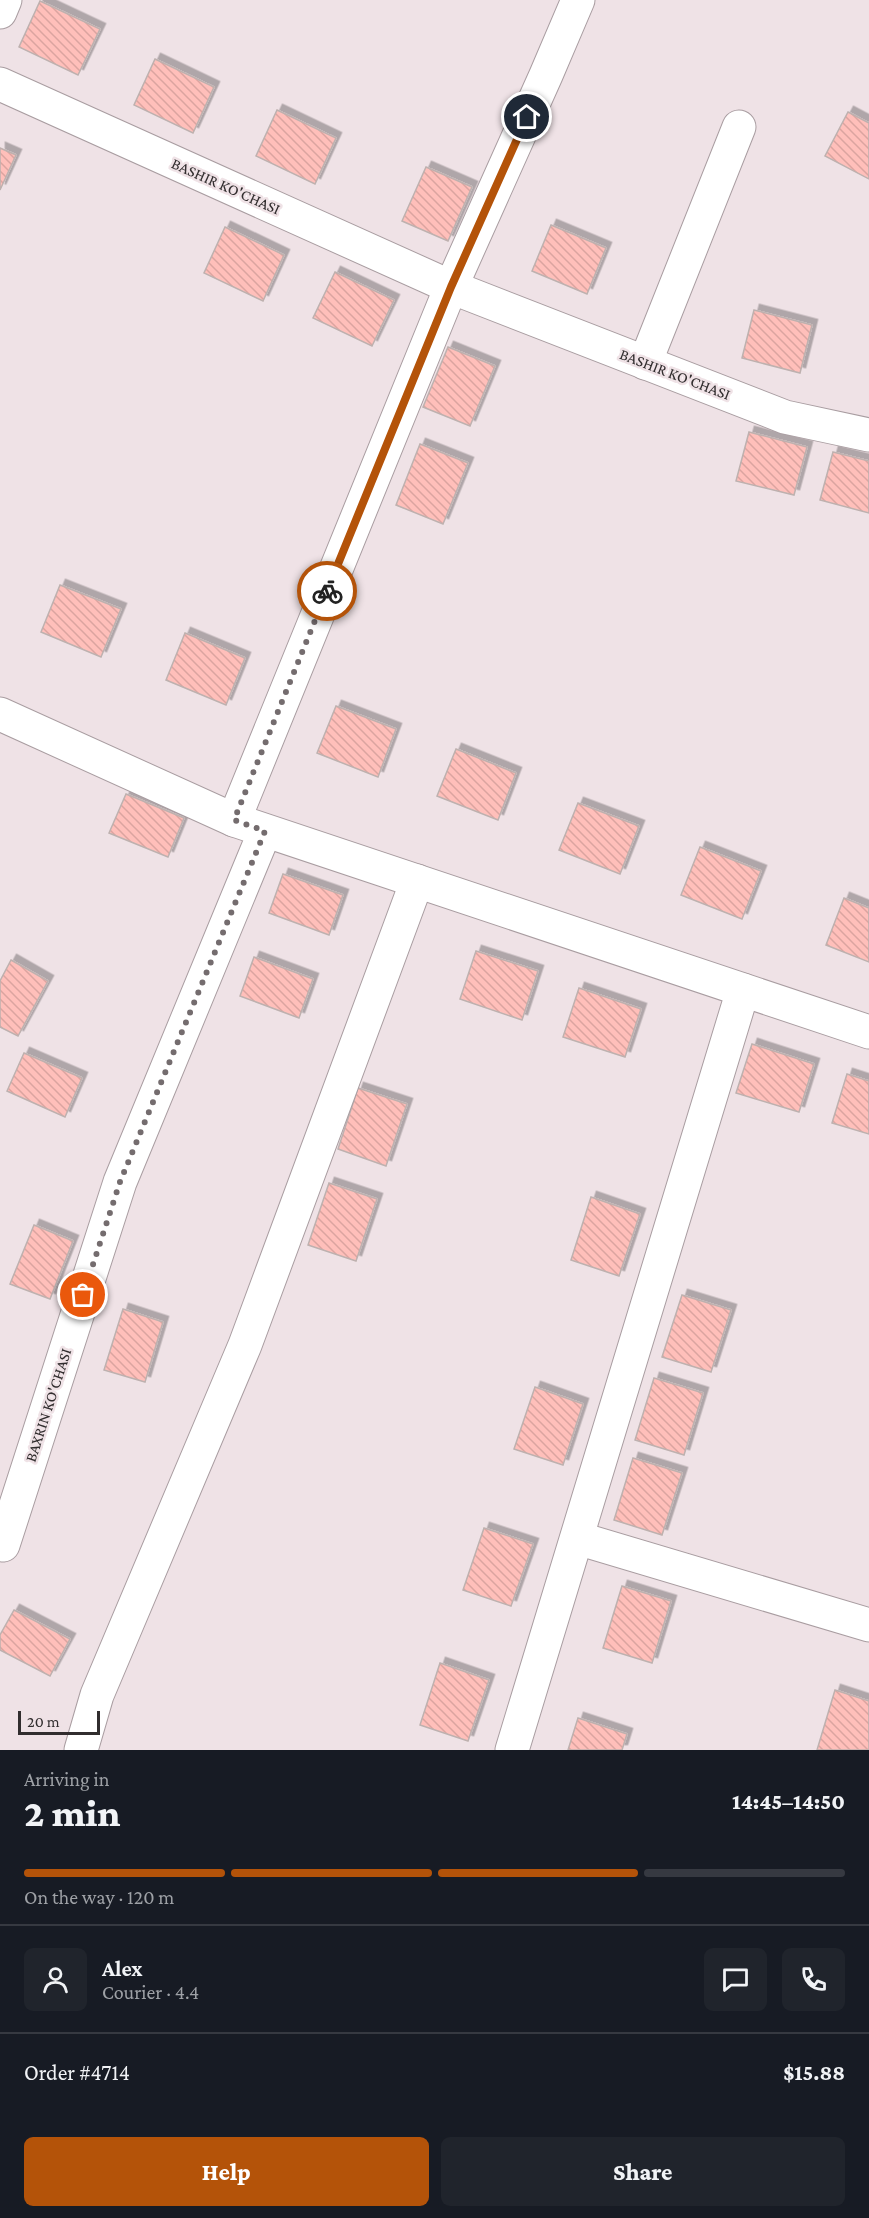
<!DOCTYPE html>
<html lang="en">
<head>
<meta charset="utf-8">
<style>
  :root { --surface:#171b24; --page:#20242c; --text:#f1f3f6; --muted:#9ea1a6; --line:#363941; --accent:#b45309 }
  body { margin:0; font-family:"Crimson Pro",serif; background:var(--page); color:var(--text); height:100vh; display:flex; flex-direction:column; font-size:22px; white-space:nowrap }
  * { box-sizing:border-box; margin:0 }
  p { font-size:20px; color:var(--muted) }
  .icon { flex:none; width:33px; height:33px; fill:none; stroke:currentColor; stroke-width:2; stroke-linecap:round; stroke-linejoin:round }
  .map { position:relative; height:1750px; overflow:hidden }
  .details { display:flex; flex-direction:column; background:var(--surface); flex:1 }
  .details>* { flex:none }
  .scale { position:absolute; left:18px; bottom:15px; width:82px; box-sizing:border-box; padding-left:6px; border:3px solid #312d2e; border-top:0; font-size:16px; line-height:21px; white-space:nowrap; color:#312d2e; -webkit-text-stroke:4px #efe2e6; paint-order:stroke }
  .pin { position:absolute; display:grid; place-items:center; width:51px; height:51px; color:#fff; margin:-26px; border:3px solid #fff; border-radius:50%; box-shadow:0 2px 6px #0007 }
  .courier { position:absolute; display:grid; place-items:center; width:60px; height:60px; margin:-30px; border:4px solid #b45309; border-radius:50%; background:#fff; color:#222; box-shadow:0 2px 8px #0007 }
  .headline em { font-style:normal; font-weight:800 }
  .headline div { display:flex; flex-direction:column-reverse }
  .headline { display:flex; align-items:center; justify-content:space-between; height:102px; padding:0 24px }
  h1 { font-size:39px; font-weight:800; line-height:45px }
  .bar { display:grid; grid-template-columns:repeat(4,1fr); gap:9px 6px; align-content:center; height:72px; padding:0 24px }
  .bar i { height:8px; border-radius:4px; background:var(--line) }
  .bar .selected { background:var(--accent) }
  .bar p { grid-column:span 4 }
  .line { display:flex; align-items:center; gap:15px; padding:0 24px; border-top:2px solid var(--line) }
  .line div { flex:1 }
  .round { display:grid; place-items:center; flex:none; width:63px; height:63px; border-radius:9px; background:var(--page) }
  .action { display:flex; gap:12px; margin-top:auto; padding:12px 24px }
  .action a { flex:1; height:69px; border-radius:9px; background:var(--accent); color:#fff; font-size:24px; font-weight:800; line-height:69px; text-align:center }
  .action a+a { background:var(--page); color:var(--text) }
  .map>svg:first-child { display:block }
  .building { fill:url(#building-back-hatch); stroke:#beb1af; stroke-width:1.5; filter:url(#shadow) }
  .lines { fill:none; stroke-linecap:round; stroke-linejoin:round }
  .minor-casing { stroke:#a99da1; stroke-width:35 }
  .minor { stroke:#fff; stroke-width:33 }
  .done { stroke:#746c6e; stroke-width:6; stroke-dasharray:0 10.8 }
  .route { stroke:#b45309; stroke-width:8 }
  .labels { text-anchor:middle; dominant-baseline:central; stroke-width:5; stroke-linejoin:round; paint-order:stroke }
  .street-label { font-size:16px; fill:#312d2e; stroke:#efe2e6 }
</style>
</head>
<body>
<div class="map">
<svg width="869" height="1750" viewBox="0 0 869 1750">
  <defs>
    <pattern id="building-back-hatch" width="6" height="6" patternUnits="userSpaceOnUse" patternTransform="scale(1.5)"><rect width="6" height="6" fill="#ffbfba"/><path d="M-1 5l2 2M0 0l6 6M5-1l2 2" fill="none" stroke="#dba4a0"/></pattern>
    <filter id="shadow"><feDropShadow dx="5.5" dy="-5.5" stdDeviation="0" flood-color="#0004"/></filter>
  </defs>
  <rect width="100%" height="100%" fill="#efe2e6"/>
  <g class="building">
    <polygon points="40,1 100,29 78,75 19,47"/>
    <polygon points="155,59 214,87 193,133 134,105"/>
    <polygon points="277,110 336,138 315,184 256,156"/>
    <polygon points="848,112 869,123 869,179 825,156"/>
    <polygon points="0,148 16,155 0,190"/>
    <polygon points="426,167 472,187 448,241 402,221"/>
    <polygon points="551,225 606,248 587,294 532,271"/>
    <polygon points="225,227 284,255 263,301 204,273"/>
    <polygon points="335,272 394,300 372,346 313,318"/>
    <polygon points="754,310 812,325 800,373 742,358"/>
    <polygon points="448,347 495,366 470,426 423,407"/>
    <polygon points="749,432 807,447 794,495 736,481"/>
    <polygon points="420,444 468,463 443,524 396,505"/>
    <polygon points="833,452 869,461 869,513 820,500"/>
    <polygon points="60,585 121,609 101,657 41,632"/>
    <polygon points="185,633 245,658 226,705 166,680"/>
    <polygon points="336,706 396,729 378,777 317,753"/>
    <polygon points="456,749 516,773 498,820 437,796"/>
    <polygon points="126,794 184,818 168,857 109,833"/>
    <polygon points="578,803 639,826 620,874 559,850"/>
    <polygon points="700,847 761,871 742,919 681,895"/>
    <polygon points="283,874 343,895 329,935 269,913"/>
    <polygon points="844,898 869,908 869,962 826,945"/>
    <polygon points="476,951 538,971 522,1020 460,999"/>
    <polygon points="254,957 313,979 299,1018 240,996"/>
    <polygon points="11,960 48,981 18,1036 0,1027 0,981"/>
    <polygon points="579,988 641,1009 625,1057 563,1037"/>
    <polygon points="752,1044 814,1064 799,1112 736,1093"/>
    <polygon points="24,1053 82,1078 65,1117 7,1091"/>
    <polygon points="847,1074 869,1081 869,1134 832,1123"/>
    <polygon points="358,1088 407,1104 386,1166 338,1149"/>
    <polygon points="329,1183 377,1199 356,1261 308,1245"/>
    <polygon points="591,1197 640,1214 619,1276 571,1260"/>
    <polygon points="34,1225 73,1241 50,1299 10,1284"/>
    <polygon points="682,1295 731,1310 711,1372 662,1357"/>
    <polygon points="123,1309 163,1322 145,1382 104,1370"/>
    <polygon points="654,1378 703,1393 684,1455 635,1440"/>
    <polygon points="535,1387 583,1404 563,1465 514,1449"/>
    <polygon points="633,1458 682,1473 662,1535 614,1520"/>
    <polygon points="484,1528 533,1544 511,1606 463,1590"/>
    <polygon points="622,1586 671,1601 652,1663 603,1648"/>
    <polygon points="14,1610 70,1639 50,1676 0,1650 0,1635"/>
    <polygon points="440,1663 489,1680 468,1741 420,1725"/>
    <polygon points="835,1690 869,1701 869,1750 817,1750"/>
    <polygon points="578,1718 627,1734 622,1750 568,1750"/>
  </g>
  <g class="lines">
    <defs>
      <g id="minor">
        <polyline points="0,12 5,0"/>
        <polyline points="0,84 451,287 785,417 869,435"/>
        <polyline points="645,363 739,127"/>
        <polyline points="0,714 234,820 869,1032"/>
        <polyline points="234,820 451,287 546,75 578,0"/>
        <polyline points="577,1538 869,1625"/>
        <polyline points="3,1545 120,1182 265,831"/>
        <polyline points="81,1750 97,1695 245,1345 417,881"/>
        <polyline points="512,1750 743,990"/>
      </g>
    </defs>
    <use href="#minor" class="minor-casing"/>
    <use href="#minor" class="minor"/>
  </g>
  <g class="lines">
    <polyline class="done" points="83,1295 120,1182 265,831 234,820 327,591"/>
    <polyline class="route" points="327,591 451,287 527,117"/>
  </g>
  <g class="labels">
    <g class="street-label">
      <text transform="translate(226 186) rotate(24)">BASHIR KO'CHASI</text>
      <text transform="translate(675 374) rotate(21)">BASHIR KO'CHASI</text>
      <text transform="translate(48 1405) rotate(-72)">BAXRIN KO'CHASI</text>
    </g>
  </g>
</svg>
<div class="scale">20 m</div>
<div class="pin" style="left:83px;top:1295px;background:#ea580c"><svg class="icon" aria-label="bag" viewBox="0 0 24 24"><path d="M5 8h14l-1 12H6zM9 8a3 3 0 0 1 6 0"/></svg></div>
<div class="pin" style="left:527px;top:117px;background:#1f2937"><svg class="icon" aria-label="home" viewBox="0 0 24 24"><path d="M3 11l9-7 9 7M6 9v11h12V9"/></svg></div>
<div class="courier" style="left:327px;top:591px"><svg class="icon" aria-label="bike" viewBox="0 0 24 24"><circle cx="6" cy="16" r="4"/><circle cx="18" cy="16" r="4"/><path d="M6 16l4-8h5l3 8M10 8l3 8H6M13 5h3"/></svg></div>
</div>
<section class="details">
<div class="headline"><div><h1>2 min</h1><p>Arriving in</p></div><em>14:45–14:50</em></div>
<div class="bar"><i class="selected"></i><i class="selected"></i><i class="selected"></i><i></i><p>On the way · 120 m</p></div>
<div class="line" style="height:108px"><a class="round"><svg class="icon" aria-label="person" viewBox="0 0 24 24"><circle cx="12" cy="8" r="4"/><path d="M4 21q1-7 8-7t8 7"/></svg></a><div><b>Alex</b><p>Courier · 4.4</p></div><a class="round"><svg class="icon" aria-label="chat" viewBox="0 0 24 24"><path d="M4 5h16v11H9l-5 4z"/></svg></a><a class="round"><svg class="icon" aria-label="phone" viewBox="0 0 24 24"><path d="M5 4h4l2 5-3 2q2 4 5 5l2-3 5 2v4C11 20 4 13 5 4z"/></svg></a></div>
<div class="line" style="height:78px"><div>Order #4714</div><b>$15.88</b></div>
<div class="action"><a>Help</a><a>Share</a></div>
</section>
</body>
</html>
